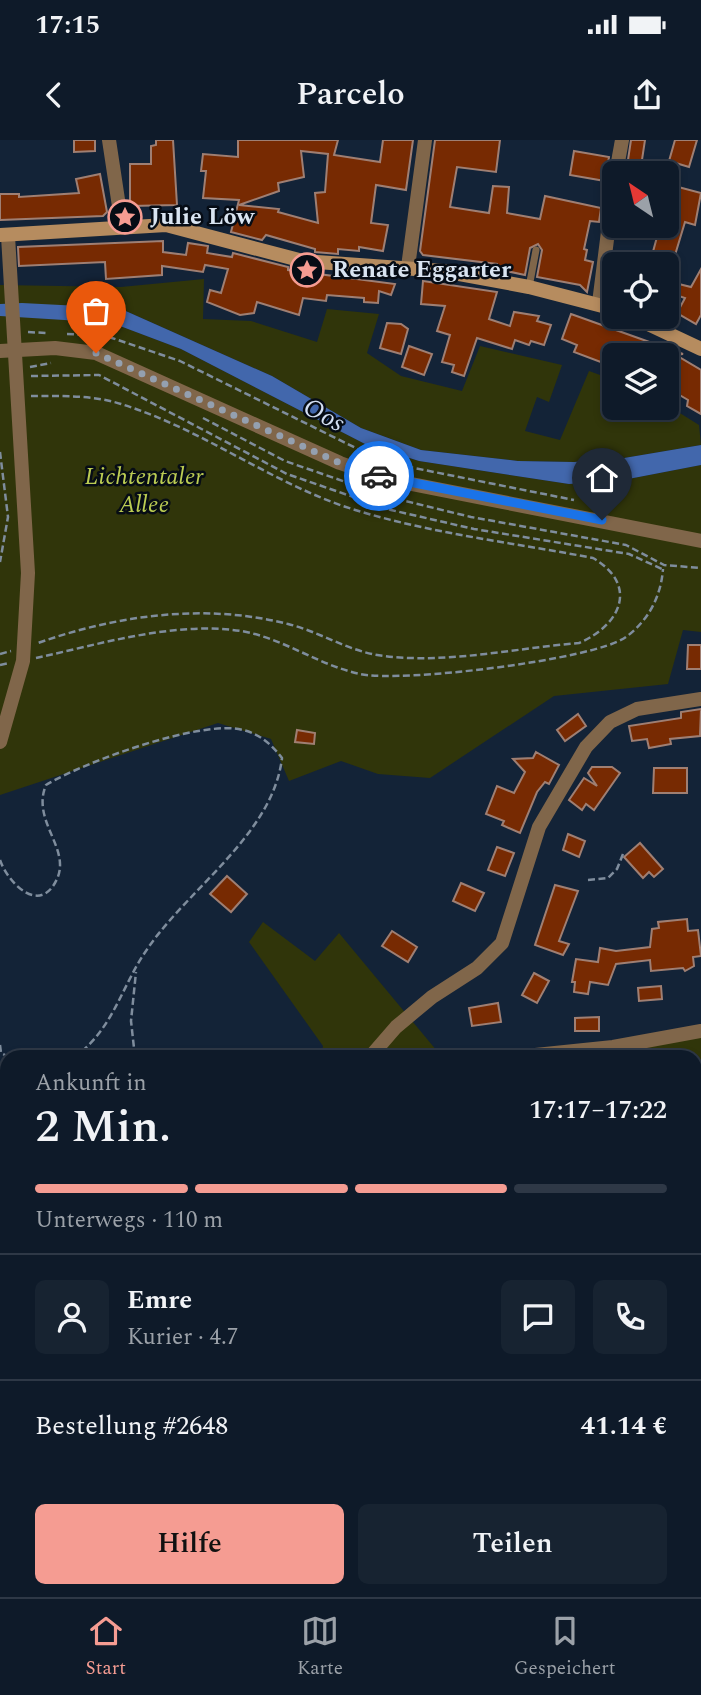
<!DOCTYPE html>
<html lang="de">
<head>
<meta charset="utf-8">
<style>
  :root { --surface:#0e1a29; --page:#172331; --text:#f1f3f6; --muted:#9ba1a8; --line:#2e3846; --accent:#f59c92 }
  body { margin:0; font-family:Spectral,serif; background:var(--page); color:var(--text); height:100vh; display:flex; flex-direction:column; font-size:26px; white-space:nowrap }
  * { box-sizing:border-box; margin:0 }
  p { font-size:23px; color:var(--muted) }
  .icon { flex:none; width:38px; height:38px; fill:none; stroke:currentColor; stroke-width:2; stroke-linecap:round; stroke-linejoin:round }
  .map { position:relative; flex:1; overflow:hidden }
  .panel { position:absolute; left:0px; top:910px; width:702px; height:548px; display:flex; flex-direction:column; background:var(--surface); border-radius:21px 21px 0 0; box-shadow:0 4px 10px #0003,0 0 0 2px var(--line) }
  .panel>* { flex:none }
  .needle { width:46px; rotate:325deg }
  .buttons { position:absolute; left:602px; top:21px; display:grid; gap:14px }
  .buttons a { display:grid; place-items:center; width:77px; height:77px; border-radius:10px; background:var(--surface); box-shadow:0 4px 10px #0003,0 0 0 2px var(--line); font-size:35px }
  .pin { position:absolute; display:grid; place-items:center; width:60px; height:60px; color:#fff; margin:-72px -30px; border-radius:50% 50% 50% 0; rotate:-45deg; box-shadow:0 0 7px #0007 }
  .pin .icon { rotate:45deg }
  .courier { position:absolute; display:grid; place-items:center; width:70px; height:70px; margin:-35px; border:5px solid #1a73e8; border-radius:50%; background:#fff; color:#222; box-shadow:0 2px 9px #0007 }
  .head em { font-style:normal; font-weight:600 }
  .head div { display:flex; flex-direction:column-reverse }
  .head { display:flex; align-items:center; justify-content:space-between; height:119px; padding:0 35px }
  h1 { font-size:46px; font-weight:600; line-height:52px }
  .bar { display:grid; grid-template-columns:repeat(4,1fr); gap:10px 7px; align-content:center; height:84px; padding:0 35px }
  .bar i { height:9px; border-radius:5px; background:var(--line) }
  .bar .current { background:var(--accent) }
  .bar p { grid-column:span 4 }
  .line { display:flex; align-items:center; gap:18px; padding:0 35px; border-top:2px solid var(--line) }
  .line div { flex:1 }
  .round { display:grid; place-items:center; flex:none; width:74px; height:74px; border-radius:10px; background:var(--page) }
  .action { display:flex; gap:14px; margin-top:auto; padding:14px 35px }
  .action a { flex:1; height:80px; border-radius:10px; background:var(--accent); color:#111; font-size:28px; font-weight:600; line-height:80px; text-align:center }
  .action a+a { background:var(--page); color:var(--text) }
  .status { display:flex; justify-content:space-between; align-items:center; height:49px; padding:0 35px; background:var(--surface); direction:ltr }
  .status svg { height:19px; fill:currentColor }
  header { display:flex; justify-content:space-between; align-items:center; height:91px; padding:0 35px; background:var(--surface); font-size:32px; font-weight:600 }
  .tabs { display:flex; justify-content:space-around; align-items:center; height:98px; border-top:2px solid var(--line); background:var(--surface); font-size:19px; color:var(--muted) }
  .tabs a { display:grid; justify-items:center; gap:4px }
  .tabs .current { color:var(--accent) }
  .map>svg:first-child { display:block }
  .green { fill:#30350a }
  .water { fill:#4267ac }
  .building { fill:#772a02; stroke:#9f7f73; stroke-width:2; fill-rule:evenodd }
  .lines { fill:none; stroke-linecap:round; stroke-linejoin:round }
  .path { stroke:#7f8d9d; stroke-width:2.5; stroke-dasharray:7 3.5; stroke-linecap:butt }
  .lane { stroke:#80664a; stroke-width:7 }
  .street { stroke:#80664a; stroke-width:14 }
  .secondary { stroke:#b68c5f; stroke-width:14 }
  .done { stroke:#94a0b0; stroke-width:7; stroke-dasharray:0 12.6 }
  .route { stroke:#1a73e8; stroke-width:9 }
  .labels { text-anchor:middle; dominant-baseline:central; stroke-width:5; stroke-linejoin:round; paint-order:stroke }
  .poi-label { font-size:24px; font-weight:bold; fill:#d9e4f1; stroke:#060c15; text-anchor:start }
  .park-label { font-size:24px; font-style:italic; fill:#bccd53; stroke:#060c15 }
  .water-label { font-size:26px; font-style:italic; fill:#d4e0f3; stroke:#060c15 }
</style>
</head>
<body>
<div class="status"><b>17:15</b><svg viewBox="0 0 49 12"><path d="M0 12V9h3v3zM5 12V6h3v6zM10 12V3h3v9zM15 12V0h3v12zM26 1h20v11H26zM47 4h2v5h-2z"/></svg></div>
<header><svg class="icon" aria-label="back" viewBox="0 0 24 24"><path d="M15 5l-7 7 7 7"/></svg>Parcelo<svg class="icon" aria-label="share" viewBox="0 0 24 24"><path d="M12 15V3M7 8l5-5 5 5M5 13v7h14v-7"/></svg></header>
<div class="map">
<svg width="701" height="1457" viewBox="0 0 701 1457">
  <rect width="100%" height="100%" fill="#132337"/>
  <g class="green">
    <polygon points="204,139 203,179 251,181 317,202 327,169 379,174 367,213 401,236 462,251 480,206 562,225 549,262 537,257 525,291 560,300 589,231 614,240 614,268 667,268 667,265 699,285 701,305 624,318 574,322 518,321 421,310 361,288 272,236 119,168 0,164 0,145 121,147"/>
    <polygon points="22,175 112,183 181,209 365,304 419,321 569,344 618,341 701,325 701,492 683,490 668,544 554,556 430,638 378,634 341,621 289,641 271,599 218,583 0,655 0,176"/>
    <polygon points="263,782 315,821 339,793 442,917 321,917 323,906 249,802"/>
    <polygon points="701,891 701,1457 0,1457 0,1284 7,1268 7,1451 695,1451 695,917 516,917"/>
    <polygon points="0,1000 7,1000 7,1111 0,1115"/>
  </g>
  <polygon class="water" points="22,163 119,168 272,236 361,288 421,310 518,321 574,322 624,318 701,305 701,325 618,341 569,344 419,321 365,304 181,209 112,183 0,176 0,164"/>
  <g class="building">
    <polygon points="74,0 95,0 95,11 74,12"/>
    <polygon points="156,0 173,0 177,65 130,66 130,24 151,24 151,6 156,5"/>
    <path d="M 238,0 L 338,0 L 334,15 L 380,22 L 383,0 L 413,0 L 406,50 L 376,45 L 371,83 L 388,85 L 383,111 L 359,107 L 359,111 L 338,109 L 338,114 L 315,112 L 315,109 L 266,95 L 262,100 L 231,92 L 239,60 L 203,58 L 206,31 L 201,31 L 203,14 L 238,17 ZM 301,11 L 328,14 L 325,52 L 315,53 L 318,83 L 278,72 L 279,69 L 239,65 L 279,51 L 278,43 L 304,37 Z"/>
    <polygon points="435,0 500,0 496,32 457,27 450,67 489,73 493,46 509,47 507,73 540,79 545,56 601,68 599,82 590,81 584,109 587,110 585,120 593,122 587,152 580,145 537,137 542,110 538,104 530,108 525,135 497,129 497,124 423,115 420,111"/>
    <polygon points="631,0 645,0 640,33 626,33"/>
    <polygon points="675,0 697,0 689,27 669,21"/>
    <polygon points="574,11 609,17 605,41 570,35"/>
    <polygon points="100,34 107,72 103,76 0,80 0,54 19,54 19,57 79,53 76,39"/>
    <polygon points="667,44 701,53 695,85 685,82 672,125 651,119 657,97 661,98 667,86"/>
    <polygon points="163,101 163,112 186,115 188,103 208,106 207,113 232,117 233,113 288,127 288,130 395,144 391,155 379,151 378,163 364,162 364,158 327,155 326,161 303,158 299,175 257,162 254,173 240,175 207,162 210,150 221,153 228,129 205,125 203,132 162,126 162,135 106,139 105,122 19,126 18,107"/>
    <polygon points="701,129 701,175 696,184 677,173 685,158 667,152 667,141 691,147"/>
    <polygon points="423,141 497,152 489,179 510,186 514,172 539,176 537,181 551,185 544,205 531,201 529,205 515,200 512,209 477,198 464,236 452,232 454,225 442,222 450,195 437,191 445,166 421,164"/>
    <polygon points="571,174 683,214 676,215 701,230 701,274 687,266 688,260 671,250 673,247 667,243 667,215 614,215 614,227 574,212 577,205 562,199"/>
    <polygon points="387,183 401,184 408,189 401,214 380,208"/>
    <polygon points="409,206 432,214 424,235 402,227"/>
    <polygon points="688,505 701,505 701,529 687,529"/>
    <polygon points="701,569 700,596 670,599 671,604 649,608 647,599 632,601 629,586 681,578 681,572"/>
    <polygon points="578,574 586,586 565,601 557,590"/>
    <polygon points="297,590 315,593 314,604 295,602"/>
    <polygon points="536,612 559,625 549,644 545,642 537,652 520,693 502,685 504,681 486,674 497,646 514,653 525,632 513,619 533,618"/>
    <polygon points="592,627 612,627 620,633 594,670 586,664 582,670 569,660 584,638 597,646 588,633"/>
    <polygon points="654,628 687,628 687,653 653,653"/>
    <polygon points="568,694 585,701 579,717 563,710"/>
    <polygon points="640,703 663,729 654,737 649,732 643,738 624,717"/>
    <polygon points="497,707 514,713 505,736 488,730"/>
    <polygon points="227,736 247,754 231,772 210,754"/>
    <polygon points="461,743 484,753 475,771 453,761"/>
    <polygon points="555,745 578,751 559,801 569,804 563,815 535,805"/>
    <polygon points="687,779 688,791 698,790 701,816 693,817 694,826 685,831 683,828 651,831 650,820 616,824 608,845 590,842 588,854 574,852 575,842 572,842 576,819 598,822 600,808 616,811 650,807 652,789 659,788 658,782"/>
    <polygon points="392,791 417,807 408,822 382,806"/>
    <polygon points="534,833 549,841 537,863 522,855"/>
    <polygon points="661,846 662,859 639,861 638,848"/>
    <polygon points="498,863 501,882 472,886 469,868"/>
    <polygon points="599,877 599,891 575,891 575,878"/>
  </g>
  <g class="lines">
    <g class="path">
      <polyline points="28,192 46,193"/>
      <polyline points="67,194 106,196 180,221 384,322 574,360"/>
      <polyline points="30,227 51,223"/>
      <polyline points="31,236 99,235 287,334 391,370 474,389 629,414 662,429"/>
      <path d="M 31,256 C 61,256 93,255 121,264 C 199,288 266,339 343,366 C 424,393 510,402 593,418 C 639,445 621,485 579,503 C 516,508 448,524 384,516 C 349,512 321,492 288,484 C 206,463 117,475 38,503"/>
      <polyline points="203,278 285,321 389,357 471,377 626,405 664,425 701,428"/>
      <polyline points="0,312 8,377 0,422"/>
      <polyline points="0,514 11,511"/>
      <path d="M 36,518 C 101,504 174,481 241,491 C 283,498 318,525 360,534 C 401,543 594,520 626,497 C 649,480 661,456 663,429"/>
      <polyline points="0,525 9,523"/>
      <path d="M 0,720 C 8,743 40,776 57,739 C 71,708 31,681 46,645 C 84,622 201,579 243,590 C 260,594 272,605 282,618 C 273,694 189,748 148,808 C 122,844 113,891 74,917"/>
      <polyline points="588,740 608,738 617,729 623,714"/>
      <polyline points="0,905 1,913 9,917"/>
      <polyline points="135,917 131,881 136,832"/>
      <polyline points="695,924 701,922"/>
      <polyline points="695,973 701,970"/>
      <polyline points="0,1115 7,1111"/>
      <polyline points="695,1138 701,1139"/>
      <polyline points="0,1315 7,1303"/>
      <polyline points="0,1329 7,1326"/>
      <polyline points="0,1342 7,1351"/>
      <polyline points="695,1375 701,1373"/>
      <polyline points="0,1410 7,1425"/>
      <polyline points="17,1451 17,1457"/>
      <polyline points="71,1451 74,1457"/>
      <polyline points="310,1457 311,1451"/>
      <polyline points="552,1457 561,1451"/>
    </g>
    <polyline class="lane" points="529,147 536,110"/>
    <g class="street">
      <polyline points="109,0 122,86"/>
      <polyline points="616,33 622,0"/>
      <polyline points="408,127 425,0"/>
      <polyline points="599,163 614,44"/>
      <polyline points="0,211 55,208 96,213 340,323 386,339 701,401"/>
      <polyline points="0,602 23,521 28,433 8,96"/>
      <polyline points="370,917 396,887 432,857 477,828 502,803 539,687 586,607 610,582 637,569 701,559"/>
      <polyline points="516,917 613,907 701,891"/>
    </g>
    <g class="secondary">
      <polyline points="0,95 166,85 303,121 443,131 529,147 614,169"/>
      <polyline points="633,177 701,209"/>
    </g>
  </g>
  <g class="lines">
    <polyline class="done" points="96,213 340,323 379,336"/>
    <polyline class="route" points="379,336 602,380"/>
  </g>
  <defs>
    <symbol id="sight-ring" viewBox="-11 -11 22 22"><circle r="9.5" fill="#060c15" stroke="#f59c92" stroke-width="1.5"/><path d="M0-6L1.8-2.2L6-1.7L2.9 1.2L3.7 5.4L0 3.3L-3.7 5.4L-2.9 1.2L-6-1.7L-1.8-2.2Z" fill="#f59c92"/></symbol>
  </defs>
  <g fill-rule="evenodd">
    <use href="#sight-ring" x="106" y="58" width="38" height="38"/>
    <use href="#sight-ring" x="288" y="111" width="38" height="38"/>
  </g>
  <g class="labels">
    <g class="poi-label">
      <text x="150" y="77">Julie Löw</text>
      <text x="332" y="130">Renate Eggarter</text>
    </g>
    <g class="park-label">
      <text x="144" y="337">Lichtentaler<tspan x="144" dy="28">Allee</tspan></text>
    </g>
    <g class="water-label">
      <text transform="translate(324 275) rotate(29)">Oos</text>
    </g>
  </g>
</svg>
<div class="buttons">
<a><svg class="needle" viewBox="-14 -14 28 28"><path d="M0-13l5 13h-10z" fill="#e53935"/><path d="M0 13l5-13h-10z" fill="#9ba1a8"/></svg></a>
<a><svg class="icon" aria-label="locate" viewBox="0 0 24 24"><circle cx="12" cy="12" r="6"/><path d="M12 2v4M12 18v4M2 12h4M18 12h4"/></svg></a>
<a><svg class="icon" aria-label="layers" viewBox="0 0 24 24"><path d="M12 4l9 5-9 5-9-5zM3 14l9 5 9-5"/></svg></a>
</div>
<div class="pin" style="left:96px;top:213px;background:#ea580c"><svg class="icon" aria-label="bag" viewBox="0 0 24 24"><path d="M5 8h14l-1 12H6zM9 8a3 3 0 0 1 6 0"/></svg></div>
<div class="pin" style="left:602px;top:380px;background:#1f2937"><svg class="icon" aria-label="home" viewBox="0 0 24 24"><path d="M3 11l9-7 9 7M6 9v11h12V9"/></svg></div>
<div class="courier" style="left:379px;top:336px"><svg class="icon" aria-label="car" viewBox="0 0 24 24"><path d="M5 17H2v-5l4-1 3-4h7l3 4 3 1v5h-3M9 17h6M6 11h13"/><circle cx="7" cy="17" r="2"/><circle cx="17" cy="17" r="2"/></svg></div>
<section class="panel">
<div class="head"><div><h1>2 Min.</h1><p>Ankunft in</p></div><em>17:17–17:22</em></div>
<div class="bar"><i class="current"></i><i class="current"></i><i class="current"></i><i></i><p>Unterwegs · 110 m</p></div>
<div class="line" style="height:126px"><a class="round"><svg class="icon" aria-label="person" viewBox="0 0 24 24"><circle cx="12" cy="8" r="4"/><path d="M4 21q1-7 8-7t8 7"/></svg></a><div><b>Emre</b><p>Kurier · 4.7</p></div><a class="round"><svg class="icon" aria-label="chat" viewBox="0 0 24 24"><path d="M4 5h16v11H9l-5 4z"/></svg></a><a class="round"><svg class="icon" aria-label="phone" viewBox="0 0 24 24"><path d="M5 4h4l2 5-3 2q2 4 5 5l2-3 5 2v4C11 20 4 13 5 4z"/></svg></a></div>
<div class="line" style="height:91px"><div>Bestellung #2648</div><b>41.14 €</b></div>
<div class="action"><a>Hilfe</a><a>Teilen</a></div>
</section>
</div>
<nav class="tabs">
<a class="current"><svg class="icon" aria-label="home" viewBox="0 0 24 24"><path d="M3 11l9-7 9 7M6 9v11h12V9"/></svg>Start</a>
<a><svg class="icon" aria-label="map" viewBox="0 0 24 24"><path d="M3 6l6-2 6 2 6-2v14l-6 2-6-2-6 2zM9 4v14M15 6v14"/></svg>Karte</a>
<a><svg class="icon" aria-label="saved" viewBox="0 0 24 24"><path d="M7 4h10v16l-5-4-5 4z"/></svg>Gespeichert</a>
</nav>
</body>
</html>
